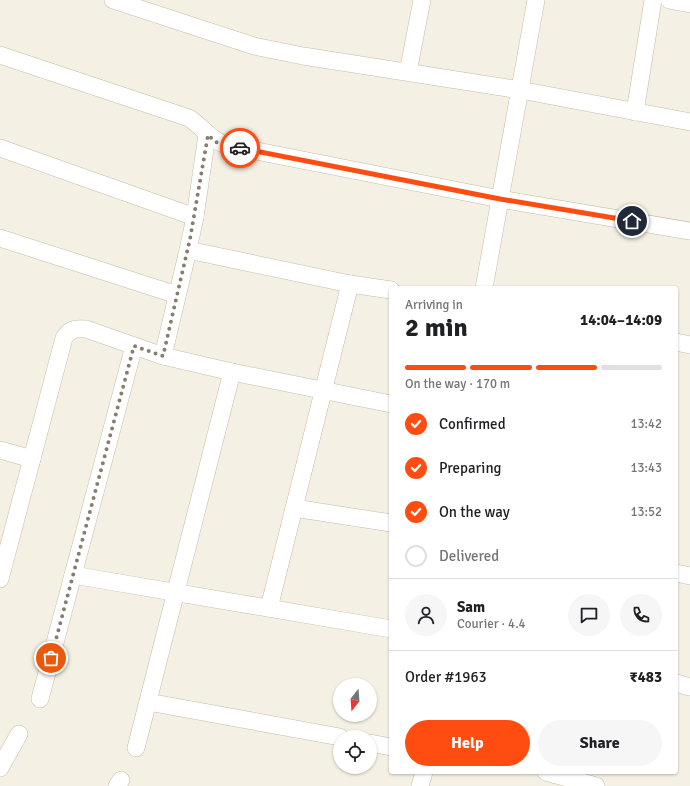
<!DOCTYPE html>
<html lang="en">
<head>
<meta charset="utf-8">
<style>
  :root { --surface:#fff; --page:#f6f6f6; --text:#202124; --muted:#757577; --line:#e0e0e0; --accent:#ff4d11 }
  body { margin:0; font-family:Signika,sans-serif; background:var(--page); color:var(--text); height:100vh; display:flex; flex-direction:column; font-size:15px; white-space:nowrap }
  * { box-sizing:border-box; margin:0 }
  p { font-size:13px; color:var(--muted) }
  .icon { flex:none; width:22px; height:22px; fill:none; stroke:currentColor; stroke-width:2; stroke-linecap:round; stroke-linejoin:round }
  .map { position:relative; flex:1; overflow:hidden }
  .sheet { position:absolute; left:389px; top:286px; width:289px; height:488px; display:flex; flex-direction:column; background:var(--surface); border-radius:4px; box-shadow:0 1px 3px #0004 }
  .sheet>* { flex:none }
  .needle { width:26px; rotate:197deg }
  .buttons { position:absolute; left:333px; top:678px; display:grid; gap:8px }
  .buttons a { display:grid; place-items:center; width:44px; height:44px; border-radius:50%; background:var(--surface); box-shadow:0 1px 3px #0004; font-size:20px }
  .pin { position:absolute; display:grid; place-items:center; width:34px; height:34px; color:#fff; margin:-17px; border:2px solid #fff; border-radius:50%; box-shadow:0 1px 4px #0007 }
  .courier { position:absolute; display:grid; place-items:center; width:40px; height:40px; margin:-20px; border:3px solid #ff4d11; border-radius:50%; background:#fff; color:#222; box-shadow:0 1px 5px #0007 }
  .headline em { font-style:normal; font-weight:700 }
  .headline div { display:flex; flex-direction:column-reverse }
  .headline { display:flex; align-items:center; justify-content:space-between; height:68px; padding:0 16px }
  h1 { font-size:26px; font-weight:700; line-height:30px }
  .bar { display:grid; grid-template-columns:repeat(4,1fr); gap:6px 4px; align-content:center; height:48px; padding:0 16px }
  .bar i { height:5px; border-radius:3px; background:var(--line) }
  .bar .active { background:var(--accent) }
  .bar p { grid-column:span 4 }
  .line { display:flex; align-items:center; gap:10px; padding:0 16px; border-top:1px solid var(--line) }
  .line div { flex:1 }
  .round { display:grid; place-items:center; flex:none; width:42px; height:42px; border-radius:21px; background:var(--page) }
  ol { padding:0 16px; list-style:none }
  li { display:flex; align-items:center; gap:12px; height:44px }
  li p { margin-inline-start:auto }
  li .icon { padding:4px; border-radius:50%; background:var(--accent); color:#fff; stroke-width:4 }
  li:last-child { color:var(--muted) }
  li i { width:22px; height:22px; border:2px solid var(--line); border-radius:50% }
  .cta { display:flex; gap:8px; margin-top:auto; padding:8px 16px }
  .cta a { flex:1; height:46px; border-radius:24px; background:var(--accent); color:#fff; font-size:16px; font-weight:700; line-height:46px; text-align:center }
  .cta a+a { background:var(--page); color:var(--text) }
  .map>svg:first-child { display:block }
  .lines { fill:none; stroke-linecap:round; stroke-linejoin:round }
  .street-casing { stroke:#c3bda9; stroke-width:18 }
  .street { stroke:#fff; stroke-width:17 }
  .done { stroke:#847f71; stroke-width:4; stroke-dasharray:0 7.2 }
  .route { stroke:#ff4d11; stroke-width:5 }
</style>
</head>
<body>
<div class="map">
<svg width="690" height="786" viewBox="0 0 690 786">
  <rect width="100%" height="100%" fill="#f4f1e4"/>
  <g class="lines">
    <defs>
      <g id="street">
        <polyline points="113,0 254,46 303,56 520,90 690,122"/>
        <polyline points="669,0 690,4"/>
        <path d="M 0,55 L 189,118 C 204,128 209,139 226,145 L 500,199 L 690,231"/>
        <polyline points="408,72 422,0"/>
        <polyline points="635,112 653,0"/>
        <polyline points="0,148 195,217"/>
        <polyline points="0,238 177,295"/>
        <polyline points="188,250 350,284 391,290"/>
        <polyline points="484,288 536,0"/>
        <polyline points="676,342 690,345"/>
        <polyline points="163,356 188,250 195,217 207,135"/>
        <polyline points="0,450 32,459"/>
        <polyline points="294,508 391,523"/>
        <polyline points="676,573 690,576"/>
        <polyline points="73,575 391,629"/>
        <path d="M 0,579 L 64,338 C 70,329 75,328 86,329 L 163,356 L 232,372 L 391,404"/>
        <polyline points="269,608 350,284"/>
        <polyline points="676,683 690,687"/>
        <polyline points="40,699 134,346"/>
        <polyline points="148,702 340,737"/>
        <polyline points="370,743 391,747"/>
        <polyline points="136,748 232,372"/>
        <polyline points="0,768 19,734"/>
        <polyline points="546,772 596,786"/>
        <polyline points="117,786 121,780"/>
        <polyline points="420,786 424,772"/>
      </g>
    </defs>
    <use href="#street" class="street-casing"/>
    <use href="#street" class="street"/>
  </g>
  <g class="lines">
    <polyline class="done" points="51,658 134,346 163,356 190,239 208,135 216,142 240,148"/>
    <polyline class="route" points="240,148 500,199 632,221"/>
  </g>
</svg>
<div class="buttons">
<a><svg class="needle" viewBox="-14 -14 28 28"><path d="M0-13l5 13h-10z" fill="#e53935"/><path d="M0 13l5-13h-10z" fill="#757577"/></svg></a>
<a><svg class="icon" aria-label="locate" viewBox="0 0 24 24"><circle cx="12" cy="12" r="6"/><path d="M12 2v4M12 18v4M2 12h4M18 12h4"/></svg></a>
</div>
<div class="pin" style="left:51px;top:658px;background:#ea580c"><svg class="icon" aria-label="bag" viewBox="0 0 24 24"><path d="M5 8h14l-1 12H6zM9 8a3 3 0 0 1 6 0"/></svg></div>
<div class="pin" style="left:632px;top:221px;background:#1f2937"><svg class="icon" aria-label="home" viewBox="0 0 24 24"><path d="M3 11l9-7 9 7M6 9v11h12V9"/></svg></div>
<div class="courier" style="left:240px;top:148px"><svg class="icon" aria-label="car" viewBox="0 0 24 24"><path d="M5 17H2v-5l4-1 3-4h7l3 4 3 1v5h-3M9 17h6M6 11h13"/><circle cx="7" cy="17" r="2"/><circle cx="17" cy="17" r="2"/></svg></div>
<section class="sheet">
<div class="headline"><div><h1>2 min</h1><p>Arriving in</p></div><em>14:04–14:09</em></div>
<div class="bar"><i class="active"></i><i class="active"></i><i class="active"></i><i></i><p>On the way · 170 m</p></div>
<ol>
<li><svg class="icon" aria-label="check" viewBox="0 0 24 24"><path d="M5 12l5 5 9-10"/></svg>Confirmed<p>13:42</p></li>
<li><svg class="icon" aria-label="check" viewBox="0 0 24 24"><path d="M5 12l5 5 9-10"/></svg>Preparing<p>13:43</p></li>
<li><svg class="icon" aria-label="check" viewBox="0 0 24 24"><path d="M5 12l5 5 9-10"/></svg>On the way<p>13:52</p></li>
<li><i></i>Delivered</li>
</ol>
<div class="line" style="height:72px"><a class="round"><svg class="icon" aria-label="person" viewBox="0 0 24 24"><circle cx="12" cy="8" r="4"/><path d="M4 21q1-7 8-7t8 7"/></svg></a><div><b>Sam</b><p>Courier · 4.4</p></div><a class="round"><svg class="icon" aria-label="chat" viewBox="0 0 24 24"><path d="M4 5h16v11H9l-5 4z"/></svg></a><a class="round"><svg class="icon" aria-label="phone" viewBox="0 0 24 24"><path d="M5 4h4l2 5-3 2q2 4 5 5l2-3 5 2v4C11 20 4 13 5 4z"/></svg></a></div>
<div class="line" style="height:52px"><div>Order #1963</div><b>₹483</b></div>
<div class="cta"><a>Help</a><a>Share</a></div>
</section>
</div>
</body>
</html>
